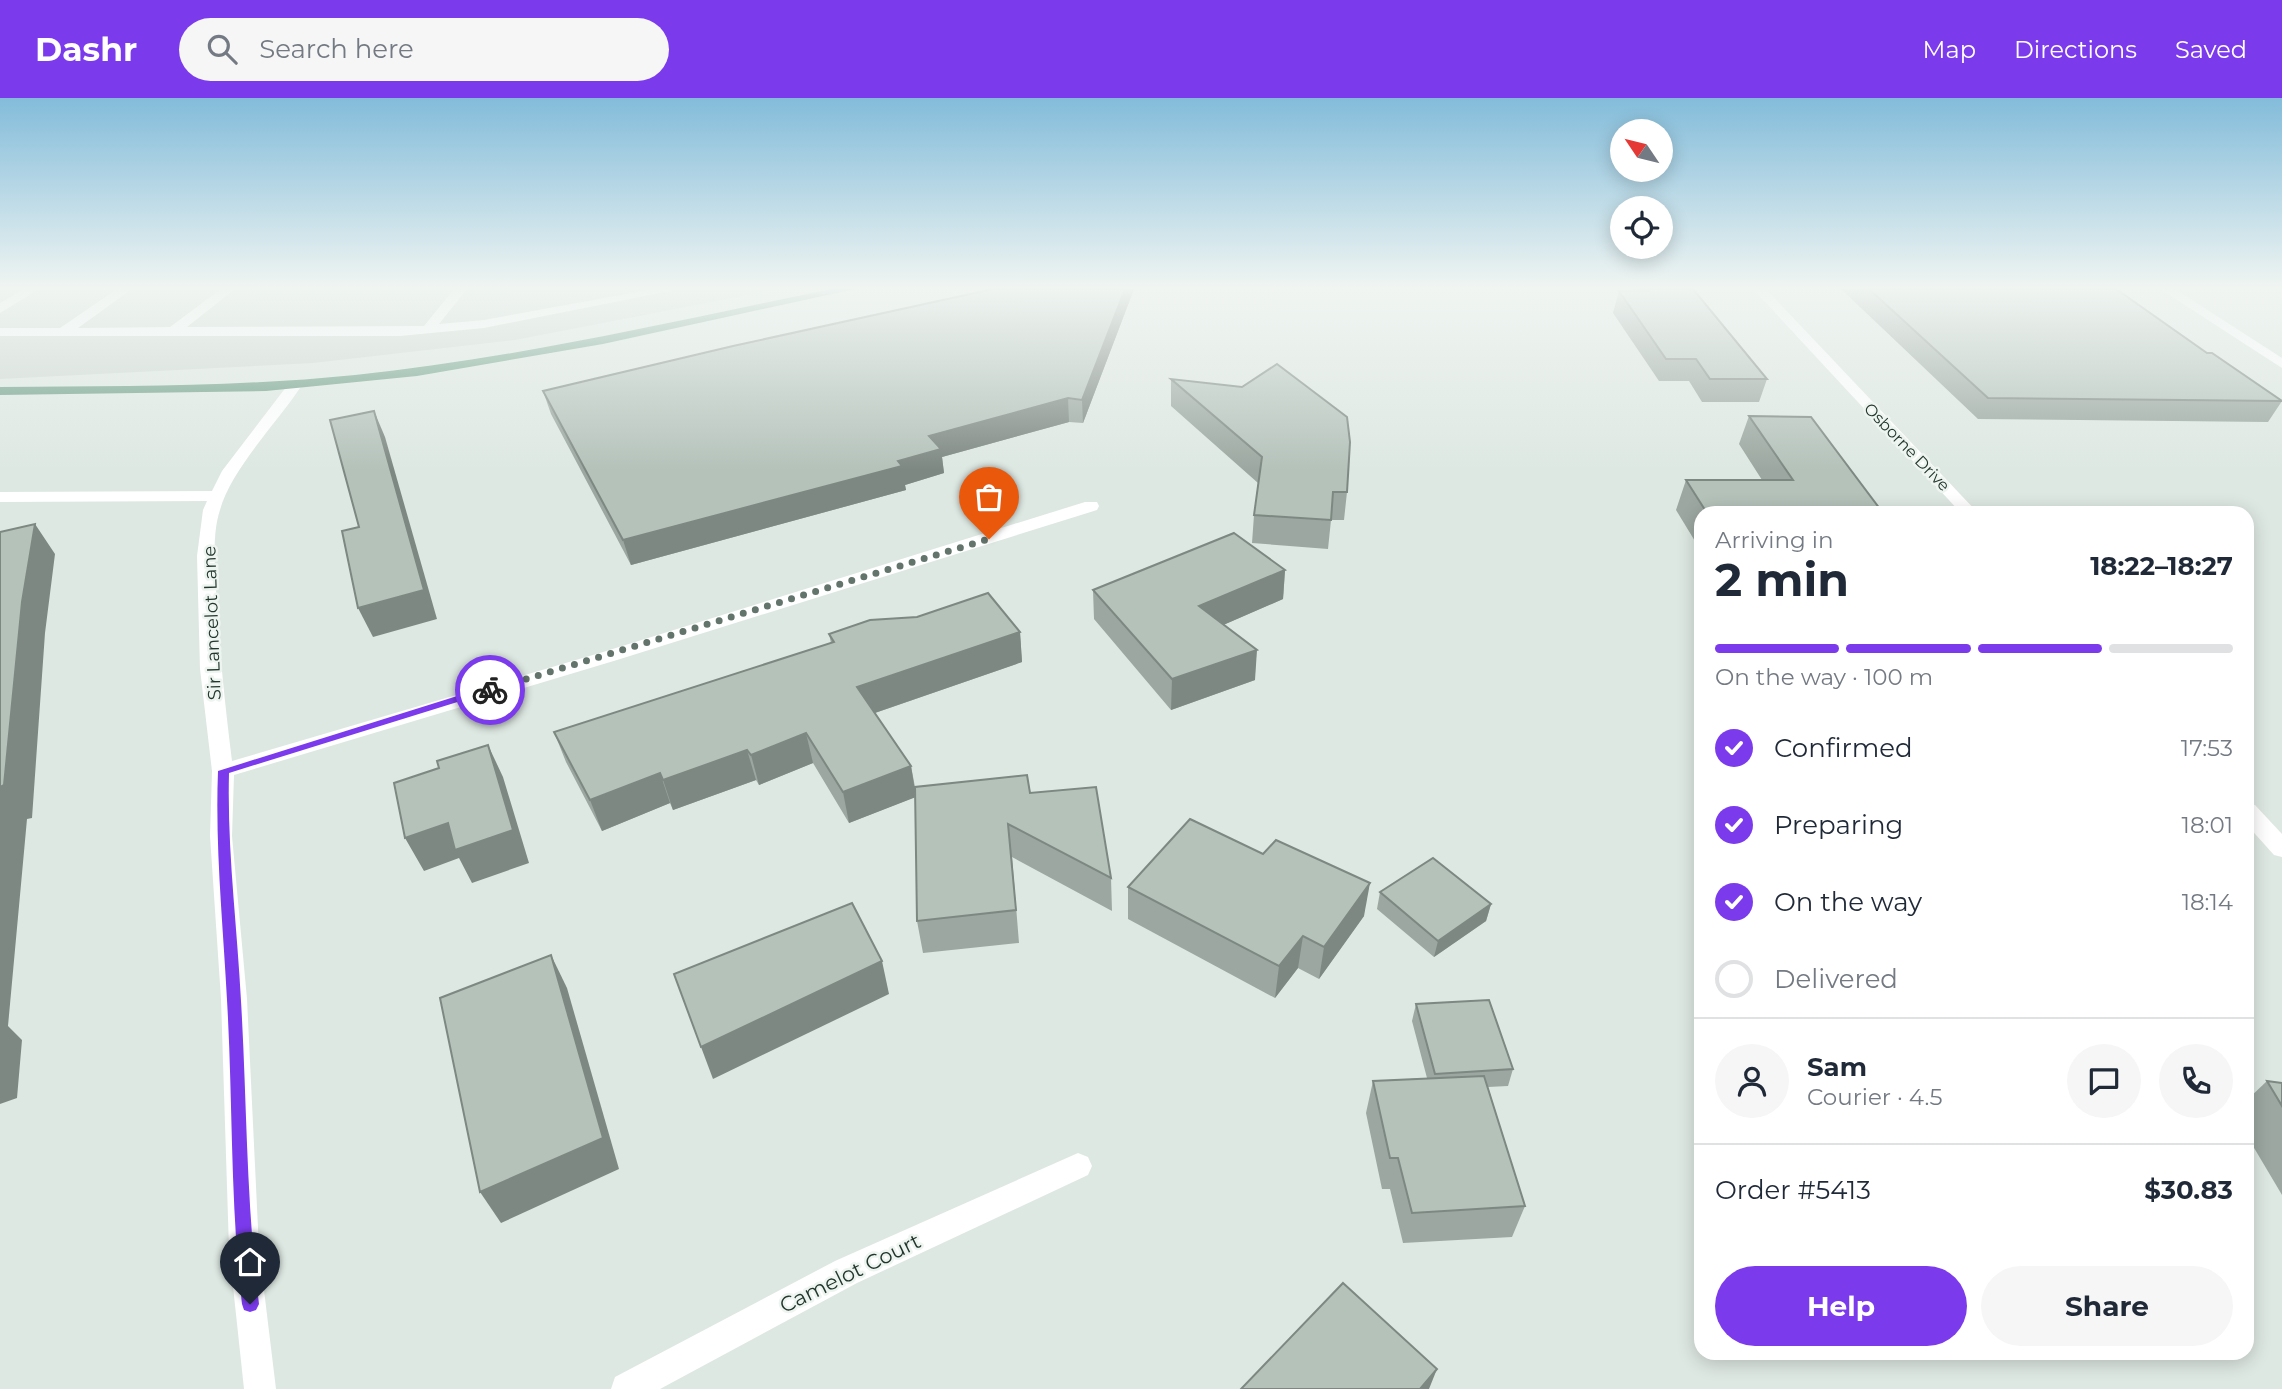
<!DOCTYPE html>
<html lang="en">
<head>
<meta charset="utf-8">
<style>
  :root { --surface:#fff; --page:#f6f6f7; --text:#1f2937; --muted:#747a83; --line:#e0e1e3; --accent:#7c3aed }
  body { margin:0; font-family:Montserrat,sans-serif; background:var(--page); color:var(--text); height:100vh; display:flex; flex-direction:column; font-size:26px; white-space:nowrap }
  * { box-sizing:border-box; margin:0 }
  p { font-size:23px; color:var(--muted) }
  .icon { flex:none; width:38px; height:38px; fill:none; stroke:currentColor; stroke-width:2; stroke-linecap:round; stroke-linejoin:round }
  .map { position:relative; flex:1; overflow:hidden }
  .details { position:absolute; left:1694px; top:408px; width:560px; height:854px; display:flex; flex-direction:column; background:var(--surface); border-radius:21px; box-shadow:0 4px 18px #0003 }
  .details>* { flex:none }
  .needle { width:46px; rotate:305deg }
  .buttons { position:absolute; left:1610px; top:21px; display:grid; gap:14px }
  .buttons a { display:grid; place-items:center; width:63px; height:63px; border-radius:50%; background:var(--surface); box-shadow:0 4px 18px #0003; font-size:35px }
  .pin { position:absolute; display:grid; place-items:center; width:60px; height:60px; color:#fff; margin:-72px -30px; border-radius:50% 50% 50% 0; rotate:-45deg; box-shadow:0 0 7px #0007 }
  .pin .icon { rotate:45deg }
  .courier { position:absolute; display:grid; place-items:center; width:70px; height:70px; margin:-35px; border:5px solid #7c3aed; border-radius:50%; background:#fff; color:#222; box-shadow:0 2px 9px #0007 }
  .headline em { font-style:normal; font-weight:700 }
  .headline div { display:flex; flex-direction:column-reverse }
  .headline { display:flex; align-items:center; justify-content:space-between; height:119px; padding:0 21px }
  h1 { font-size:46px; font-weight:700; line-height:52px }
  .bar { display:grid; grid-template-columns:repeat(4,1fr); gap:10px 7px; align-content:center; height:84px; padding:0 21px }
  .bar i { height:9px; border-radius:5px; background:var(--line) }
  .bar .selected { background:var(--accent) }
  .bar p { grid-column:span 4 }
  .line { display:flex; align-items:center; gap:18px; padding:0 21px; border-top:2px solid var(--line) }
  .line div { flex:1 }
  .round { display:grid; place-items:center; flex:none; width:74px; height:74px; border-radius:37px; background:var(--page) }
  ol { padding:0 21px; list-style:none }
  li { display:flex; align-items:center; gap:21px; height:77px }
  li p { margin-inline-start:auto }
  li .icon { padding:7px; border-radius:50%; background:var(--accent); color:#fff; stroke-width:4 }
  li:last-child { color:var(--muted) }
  li i { width:38px; height:38px; border:4px solid var(--line); border-radius:50% }
  .cta { display:flex; gap:14px; margin-top:auto; padding:14px 21px }
  .cta a { flex:1; height:80px; border-radius:42px; background:var(--accent); color:#fff; font-size:28px; font-weight:700; line-height:80px; text-align:center }
  .cta a+a { background:var(--page); color:var(--text) }
  header { display:flex; align-items:center; gap:42px; box-sizing:border-box; height:98px; padding:0 35px; background:var(--accent); color:#fff }
  header strong { font-size:33px }
  nav { display:flex; gap:38px; margin-inline-start:auto; font-size:24px }
  .search { width:490px; height:63px; background:var(--page); display:flex; align-items:center; gap:18px; box-sizing:border-box; padding:0 24px; border-radius:38px; color:var(--muted); font-size:26px }
  .map>svg:first-child { display:block }
  .built { fill:#cdd7d0 }
  .lines { fill:none; stroke-linecap:round; stroke-linejoin:round }
  .minor { fill:#fff; fill-rule:evenodd }
  .major { fill:#679982; fill-rule:evenodd }
  .wall { fill:#9ba7a0 }
  .shaded-wall { fill:#7e8882 }
  .building { fill:#b4c2ba; stroke:#7e8882; stroke-width:2 }
  .route { fill:#7c3aed }
  .done { stroke:#63746c; stroke-width:7; stroke-dasharray:0 12.6 }
  .labels { text-anchor:middle; dominant-baseline:central; stroke-width:5; stroke-linejoin:round; paint-order:stroke }
  .far-street-label { font-size:16px; fill:#21362c; stroke:#eef5f0 }
  .street-label { font-size:18px; fill:#21362c; stroke:#eef5f0 }
  .near-street-label { font-size:21px; fill:#21362c; stroke:#eef5f0 }
</style>
</head>
<body>
<header>
<strong>Dashr</strong>
<div class="search"><svg class="icon" aria-label="search" viewBox="0 0 24 24"><circle cx="10" cy="10" r="6"/><path d="M15 15l6 6"/></svg>Search here</div>
<nav><a>Map</a><a>Directions</a><a>Saved</a></nav>
</header>
<div class="map">
<svg width="2282" height="1291" viewBox="0 0 2282 1291">
  <rect width="100%" height="100%" fill="#dee8e2"/>
  <polygon class="built" points="0,191 778,191 515,242 313,265 0,281"/>
  <g class="lines">
    <g class="minor">
      <polygon points="24,191 39,191 0,215 0,205"/>
      <polygon points="117,191 132,191 78,230 170,229 221,191 235,191 187,229 424,228 454,191 467,191 439,226 484,222 653,191 680,191 484,230 400,238 0,238 0,230 60,230"/>
      <polygon points="1753,191 1766,191 1978,415 1961,415"/>
      <polygon points="2160,191 2175,191 2282,260 2282,270"/>
      <path d="M 295,283 L 302,287 C 278,324 231,371 220,412 C 212,436 215,466 216,492 C 219,550 225,606 232,663 L 603,554 L 1085,404 L 1097,404 L 1099,408 L 1097,412 L 617,562 L 234,677 L 232,738 L 247,901 L 259,1151 L 276,1291 L 244,1291 L 229,1151 L 221,901 L 210,738 L 212,673 L 200,571 L 197,458 L 203,412 L 207,403 L 0,404 L 0,394 L 212,393 L 222,373 L 290,284 Z"/>
      <polygon points="2247,705 2255,707 2282,736 2282,759 2274,757 2247,727"/>
      <polygon points="1078,1055 1088,1059 1092,1068 1088,1077 857,1185 660,1291 611,1291 615,1279 835,1163"/>
    </g>
    <path class="major" d="M 831,191 L 855,191 L 603,246 L 417,278 L 266,293 L 0,297 L 0,289 C 118,288 237,289 355,277 C 516,260 673,224 831,191 Z"/>
  </g>
  <g class="wall">
    <polygon points="993,191 1134,191 1083,325 1069,324 942,359 944,375 905,387 906,392 631,467 551,316 543,293"/>
    <polygon points="1634,191 1693,191 1767,281 1759,304 1702,304 1689,283 1659,283 1613,215 1619,193 1634,193"/>
    <polygon points="1841,191 2116,191 2207,255 2282,303 2268,324 1978,321"/>
    <polygon points="1171,281 1347,394 1344,422 1331,422 1328,451 1252,445 1254,417 1258,385 1171,308"/>
    <polygon points="1749,318 1883,415 1701,415 1701,453 1676,412 1686,382 1762,382 1739,346"/>
    <polygon points="1285,472 1283,501 1223,527 1255,582 1171,612 1094,521 1093,492"/>
    <polygon points="1020,534 1022,564 875,615 911,668 915,689 1030,695 1111,780 1112,813 1012,759 1019,845 923,855 917,823 915,699 849,725 813,665 759,687 756,682 673,712 670,705 602,733 566,664 554,634 831,545 829,536"/>
    <polygon points="1128,789 1364,818 1319,881 1298,870 1275,900 1128,821"/>
    <polygon points="1380,794 1491,806 1486,823 1434,859 1377,811"/>
    <polygon points="1416,906 1513,971 1508,988 1488,989 1525,1108 1512,1139 1403,1145 1390,1091 1382,1091 1366,1015 1373,983 1427,980 1412,923"/>
    <polygon points="2267,983 2282,985 2282,1097 2247,1038 2247,1002"/>
  </g>
  <g class="shaded-wall">
    <polygon points="1125,191 1134,191 1083,325 1082,302"/>
    <polygon points="1068,300 1069,324 942,359 944,375 905,387 906,392 631,467 623,442 898,363 929,338"/>
    <polygon points="374,313 385,339 437,521 373,539 358,510"/>
    <polygon points="35,426 55,456 45,535 32,720 27,721 8,928 22,942 17,1000 0,1006 0,689 22,504"/>
    <polygon points="1285,472 1283,501 1198,538 1199,508"/>
    <polygon points="1020,534 1022,564 863,619 857,589"/>
    <polygon points="1257,552 1255,582 1171,612 1172,581"/>
    <polygon points="806,635 813,665 759,687 751,657"/>
    <polygon points="488,647 503,679 529,765 472,785 459,760 424,773 405,740 448,725"/>
    <polygon points="747,652 756,682 673,712 663,682"/>
    <polygon points="911,668 916,699 849,725 843,694"/>
    <polygon points="660,675 670,705 602,733 590,702"/>
    <polygon points="1370,785 1364,818 1319,881 1324,849"/>
    <polygon points="1491,806 1486,823 1434,859 1438,843"/>
    <polygon points="1303,838 1298,870 1275,900 1279,868"/>
    <polygon points="551,857 567,890 619,1071 501,1125 480,1094"/>
    <polygon points="882,863 889,896 713,981 701,949"/>
    <polygon points="1437,1271 1429,1291 1420,1291"/>
  </g>
  <g class="building">
    <polygon points="993,191 1125,191 1082,302 1068,300 929,338 941,351 898,363 902,368 623,442 543,293 733,248"/>
    <polygon points="1646,191 1693,191 1767,281 1710,281 1696,261 1666,261 1619,193 1648,193"/>
    <polygon points="1869,191 2116,191 2207,255 2212,255 2282,303 1988,300"/>
    <polygon points="1277,266 1347,319 1350,344 1347,394 1333,394 1331,422 1254,417 1262,359 1171,281 1242,289"/>
    <polygon points="374,313 424,492 358,510 342,433 359,429 330,322"/>
    <polygon points="1749,318 1811,319 1883,415 1707,415 1686,382 1793,382"/>
    <polygon points="35,426 22,504 4,687 0,689 0,434"/>
    <polygon points="1234,435 1285,472 1199,508 1257,552 1172,581 1093,492"/>
    <polygon points="988,495 1020,534 857,589 911,668 843,694 806,635 751,657 747,652 663,682 660,675 590,702 554,634 834,544 829,536 870,522 917,519"/>
    <polygon points="488,647 513,732 455,752 448,725 405,740 394,685 439,670 437,663"/>
    <polygon points="1027,677 1030,695 1096,689 1111,780 1008,726 1016,812 917,823 915,689"/>
    <polygon points="1190,721 1263,756 1276,742 1370,785 1324,849 1303,838 1279,868 1128,789"/>
    <polygon points="1433,760 1491,806 1438,843 1380,794"/>
    <polygon points="852,805 882,863 701,949 674,876"/>
    <polygon points="551,857 603,1040 480,1094 440,900"/>
    <polygon points="1489,902 1513,971 1435,976 1416,906"/>
    <polygon points="1484,978 1525,1108 1412,1115 1398,1060 1390,1060 1373,983"/>
    <polygon points="2267,983 2282,985 2282,1008"/>
    <polygon points="1343,1185 1437,1271 1420,1291 1241,1291"/>
  </g>
  <linearGradient id="sky" x2="0" y2="1"><stop stop-color="#83bcda"/><stop offset="0.51" stop-color="#f0f5f2"/><stop offset="1" stop-color="#f0f5f2" stop-opacity="0"/></linearGradient>
  <rect width="2282" height="372" fill="url(#sky)"/>
  <path class="route" d="M 486,589 L 496,592 L 229,675 C 227,752 237,826 241,903 C 247,1004 246,1105 259,1206 L 256,1212 L 250,1214 L 244,1212 L 242,1206 C 230,1105 233,1003 227,902 C 223,825 215,750 218,673 Z"/>
  <g class="lines">
    <polyline class="done" points="490,592 989,441"/>
  </g>
  <g class="labels">
    <g class="far-street-label">
      <text transform="translate(1907 349) rotate(46)">Osborne Drive</text>
    </g>
    <g class="street-label">
      <text transform="translate(212 525) rotate(-92)">Sir Lancelot Lane</text>
    </g>
    <g class="near-street-label">
      <text transform="translate(850 1175) rotate(-26)">Camelot Court</text>
    </g>
  </g>
</svg>
<div class="buttons">
<a><svg class="needle" viewBox="-14 -14 28 28"><path d="M0-13l5 13h-10z" fill="#e53935"/><path d="M0 13l5-13h-10z" fill="#747a83"/></svg></a>
<a><svg class="icon" aria-label="locate" viewBox="0 0 24 24"><circle cx="12" cy="12" r="6"/><path d="M12 2v4M12 18v4M2 12h4M18 12h4"/></svg></a>
</div>
<div class="pin" style="left:989px;top:441px;background:#ea580c"><svg class="icon" aria-label="bag" viewBox="0 0 24 24"><path d="M5 8h14l-1 12H6zM9 8a3 3 0 0 1 6 0"/></svg></div>
<div class="pin" style="left:250px;top:1206px;background:#1f2937"><svg class="icon" aria-label="home" viewBox="0 0 24 24"><path d="M3 11l9-7 9 7M6 9v11h12V9"/></svg></div>
<div class="courier" style="left:490px;top:592px"><svg class="icon" aria-label="bike" viewBox="0 0 24 24"><circle cx="6" cy="16" r="4"/><circle cx="18" cy="16" r="4"/><path d="M6 16l4-8h5l3 8M10 8l3 8H6M13 5h3"/></svg></div>
<section class="details">
<div class="headline"><div><h1>2 min</h1><p>Arriving in</p></div><em>18:22–18:27</em></div>
<div class="bar"><i class="selected"></i><i class="selected"></i><i class="selected"></i><i></i><p>On the way · 100 m</p></div>
<ol>
<li><svg class="icon" aria-label="check" viewBox="0 0 24 24"><path d="M5 12l5 5 9-10"/></svg>Confirmed<p>17:53</p></li>
<li><svg class="icon" aria-label="check" viewBox="0 0 24 24"><path d="M5 12l5 5 9-10"/></svg>Preparing<p>18:01</p></li>
<li><svg class="icon" aria-label="check" viewBox="0 0 24 24"><path d="M5 12l5 5 9-10"/></svg>On the way<p>18:14</p></li>
<li><i></i>Delivered</li>
</ol>
<div class="line" style="height:126px"><a class="round"><svg class="icon" aria-label="person" viewBox="0 0 24 24"><circle cx="12" cy="8" r="4"/><path d="M4 21q1-7 8-7t8 7"/></svg></a><div><b>Sam</b><p>Courier · 4.5</p></div><a class="round"><svg class="icon" aria-label="chat" viewBox="0 0 24 24"><path d="M4 5h16v11H9l-5 4z"/></svg></a><a class="round"><svg class="icon" aria-label="phone" viewBox="0 0 24 24"><path d="M5 4h4l2 5-3 2q2 4 5 5l2-3 5 2v4C11 20 4 13 5 4z"/></svg></a></div>
<div class="line" style="height:91px"><div>Order #5413</div><b>$30.83</b></div>
<div class="cta"><a>Help</a><a>Share</a></div>
</section>
</div>
</body>
</html>
